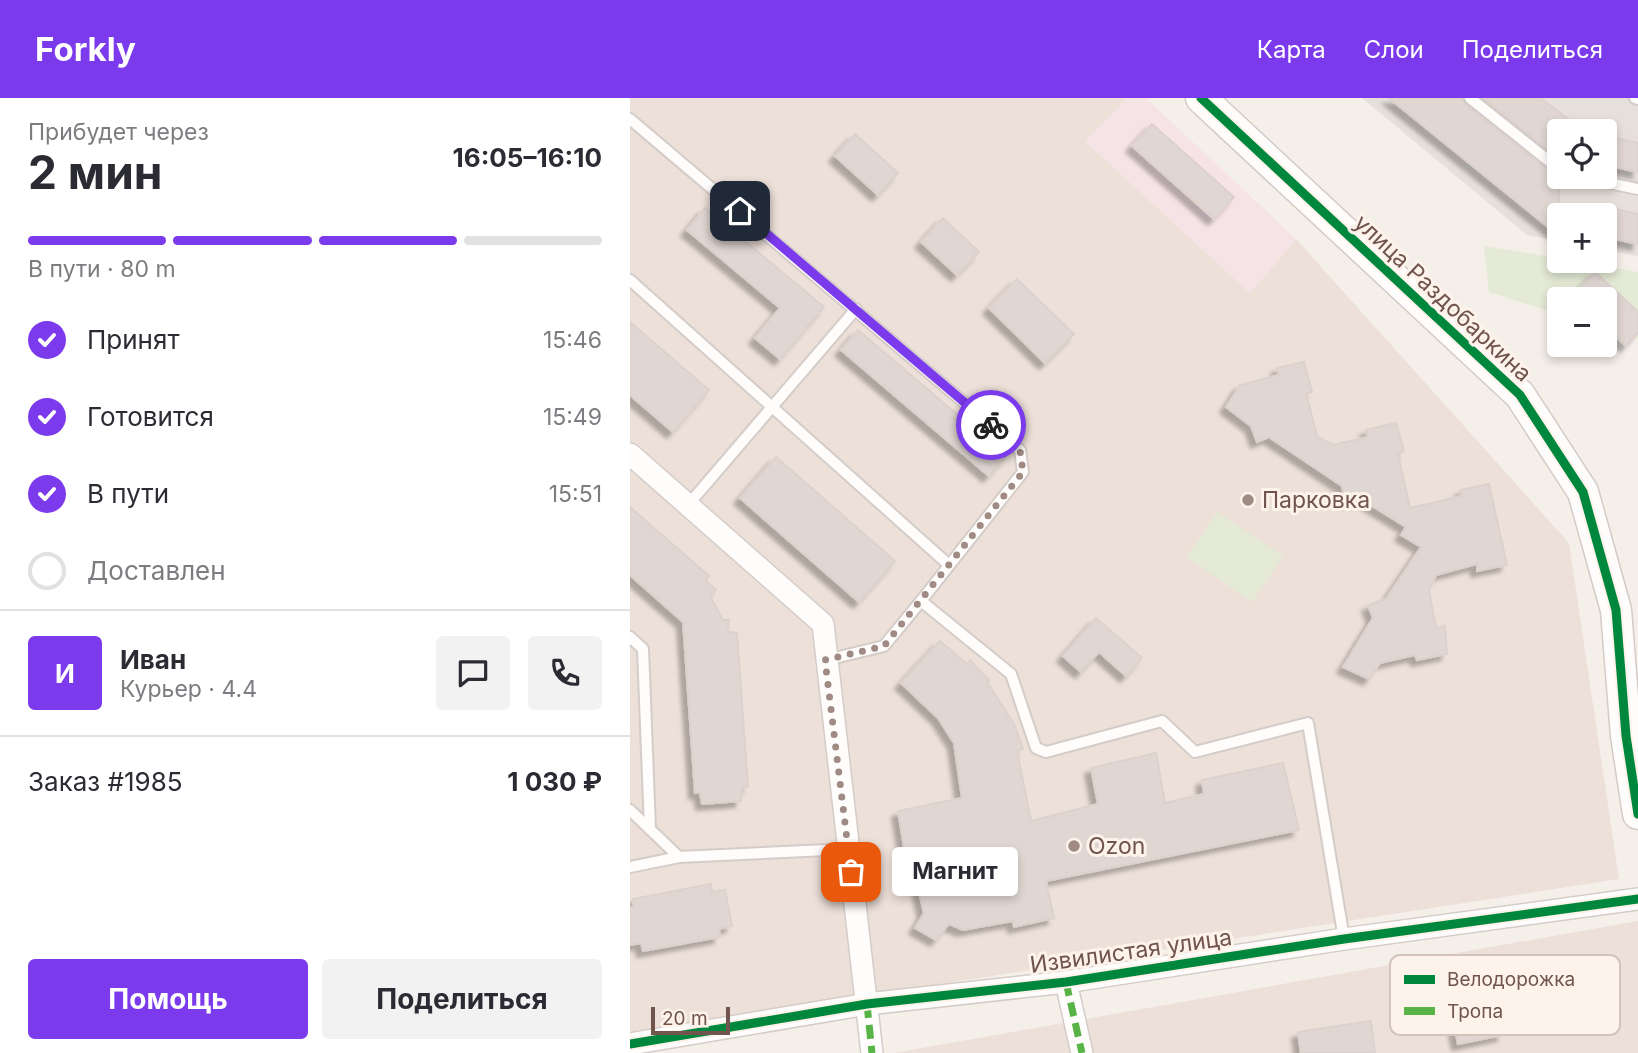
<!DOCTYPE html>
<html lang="ru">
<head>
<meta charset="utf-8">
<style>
  :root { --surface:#fff; --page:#f2f2f3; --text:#2b2b33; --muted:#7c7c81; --line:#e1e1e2; --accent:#7c3aed }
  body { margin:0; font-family:Inter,sans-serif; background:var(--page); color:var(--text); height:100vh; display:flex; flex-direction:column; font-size:26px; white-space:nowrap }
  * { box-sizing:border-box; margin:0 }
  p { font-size:23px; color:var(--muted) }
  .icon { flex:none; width:38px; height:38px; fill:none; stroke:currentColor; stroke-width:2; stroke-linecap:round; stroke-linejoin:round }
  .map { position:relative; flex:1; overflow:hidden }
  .details { display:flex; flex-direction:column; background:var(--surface); width:630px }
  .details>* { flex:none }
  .fabs { position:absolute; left:917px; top:21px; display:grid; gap:14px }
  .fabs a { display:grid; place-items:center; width:70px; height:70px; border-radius:7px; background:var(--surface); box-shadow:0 4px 10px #0003; font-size:35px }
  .scale { position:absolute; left:21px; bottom:18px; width:79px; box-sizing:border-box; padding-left:7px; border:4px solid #70544d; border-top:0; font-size:19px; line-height:24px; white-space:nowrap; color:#70544d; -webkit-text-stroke:5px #fdf3eb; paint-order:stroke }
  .pin { position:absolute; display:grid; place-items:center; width:60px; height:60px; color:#fff; margin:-30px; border-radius:14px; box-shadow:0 4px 10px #0006 }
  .courier { position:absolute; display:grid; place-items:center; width:70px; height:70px; margin:-35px; border:5px solid #7c3aed; border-radius:50%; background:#fff; color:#222; box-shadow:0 2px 9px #0007 }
  .bubble { position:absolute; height:49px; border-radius:7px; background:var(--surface); box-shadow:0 4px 10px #0003; font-size:23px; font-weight:700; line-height:49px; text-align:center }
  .headline em { font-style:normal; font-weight:700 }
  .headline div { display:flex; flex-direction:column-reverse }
  .headline { display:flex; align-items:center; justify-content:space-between; height:119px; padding:0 28px }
  h1 { font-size:46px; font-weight:700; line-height:52px }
  .bar { display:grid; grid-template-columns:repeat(4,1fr); gap:10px 7px; align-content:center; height:84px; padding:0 28px }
  .bar i { height:9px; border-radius:5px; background:var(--line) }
  .bar .on { background:var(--accent) }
  .bar p { grid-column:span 4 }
  .line { display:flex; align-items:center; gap:18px; padding:0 28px; border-top:2px solid var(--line) }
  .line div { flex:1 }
  .round { display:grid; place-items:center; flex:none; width:74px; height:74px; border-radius:7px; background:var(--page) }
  ol { padding:0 28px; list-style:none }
  li { display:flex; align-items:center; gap:21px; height:77px }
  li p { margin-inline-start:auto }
  li .icon { padding:7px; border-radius:50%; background:var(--accent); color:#fff; stroke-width:4 }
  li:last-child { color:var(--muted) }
  li i { width:38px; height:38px; border:4px solid var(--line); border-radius:50% }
  .action { display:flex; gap:14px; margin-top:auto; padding:14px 28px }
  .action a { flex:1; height:80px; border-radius:7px; background:var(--accent); color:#fff; font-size:28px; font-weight:700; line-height:80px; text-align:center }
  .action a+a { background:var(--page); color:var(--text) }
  header { display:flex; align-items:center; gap:42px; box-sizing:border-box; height:98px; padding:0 35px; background:var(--accent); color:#fff }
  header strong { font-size:33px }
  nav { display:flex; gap:38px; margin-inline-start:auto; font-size:24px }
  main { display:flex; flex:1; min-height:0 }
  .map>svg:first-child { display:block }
  .residential { fill:#ede0d8 }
  .industrial { fill:#e7dfdb; fill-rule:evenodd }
  .medical { fill:#f6e3e6 }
  .green { fill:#e5ead6 }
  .building { fill:#e1d7d2; stroke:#ddd1cd; stroke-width:2; filter:url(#shadow) }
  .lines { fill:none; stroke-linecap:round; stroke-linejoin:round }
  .lane-casing { stroke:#d4ccc8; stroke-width:14 }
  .street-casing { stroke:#d4ccc8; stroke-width:24 }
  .secondary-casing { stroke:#d4cac6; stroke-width:33 }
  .lane { stroke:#fefdfc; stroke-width:10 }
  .street { stroke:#fefdfc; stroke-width:21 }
  .secondary { stroke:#fefdfc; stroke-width:30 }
  .quiet { stroke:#59b447; stroke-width:7; stroke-dasharray:14 7; stroke-linecap:butt }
  .cycleway-casing { stroke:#fdf3eb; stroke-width:13 }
  .cycleway { stroke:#00873e; stroke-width:9 }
  .done { stroke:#9f8a84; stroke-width:7; stroke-dasharray:0 12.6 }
  .route { stroke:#7c3aed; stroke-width:9 }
  .poi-dot { fill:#9f8a84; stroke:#fdf3eb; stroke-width:2.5 }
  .labels { text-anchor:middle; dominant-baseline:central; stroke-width:6; stroke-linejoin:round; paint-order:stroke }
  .street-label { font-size:23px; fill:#70544d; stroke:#fdf3eb }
  .poi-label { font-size:23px; fill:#70544d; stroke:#fdf3eb; text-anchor:start }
  .key { fill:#fdf3eb; stroke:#d3c3bc; stroke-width:2 }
  .key-label { font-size:19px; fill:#70544d }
</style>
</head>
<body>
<header>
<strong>Forkly</strong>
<nav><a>Карта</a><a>Слои</a><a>Поделиться</a></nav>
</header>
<main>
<section class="details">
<div class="headline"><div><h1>2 мин</h1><p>Прибудет через</p></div><em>16:05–16:10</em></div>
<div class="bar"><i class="on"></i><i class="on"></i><i class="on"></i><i></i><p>В пути · 80 m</p></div>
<ol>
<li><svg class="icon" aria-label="check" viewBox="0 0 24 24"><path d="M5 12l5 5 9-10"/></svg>Принят<p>15:46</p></li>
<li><svg class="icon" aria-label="check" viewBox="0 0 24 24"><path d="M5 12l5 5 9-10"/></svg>Готовится<p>15:49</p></li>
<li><svg class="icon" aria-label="check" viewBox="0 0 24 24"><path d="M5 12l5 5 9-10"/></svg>В пути<p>15:51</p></li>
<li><i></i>Доставлен</li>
</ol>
<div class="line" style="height:126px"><b class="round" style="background:var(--accent);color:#fff">И</b><div><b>Иван</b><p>Курьер · 4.4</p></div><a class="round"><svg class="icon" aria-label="chat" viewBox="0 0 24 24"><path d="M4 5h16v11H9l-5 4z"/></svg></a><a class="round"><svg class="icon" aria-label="phone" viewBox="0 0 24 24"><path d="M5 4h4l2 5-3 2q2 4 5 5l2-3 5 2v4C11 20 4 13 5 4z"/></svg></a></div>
<div class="line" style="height:91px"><div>Заказ #1985</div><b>1 030 ₽</b></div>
<div class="action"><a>Помощь</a><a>Поделиться</a></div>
</section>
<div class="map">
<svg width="1008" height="955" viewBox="0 0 1008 955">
  <defs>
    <filter id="shadow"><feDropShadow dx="-6" dy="6" stdDeviation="2" flood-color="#0004"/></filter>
  </defs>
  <rect width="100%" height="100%" fill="#f5efea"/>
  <g class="residential">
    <polygon points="0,0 497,0 456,44 620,195 666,141 939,445 989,781 0,934"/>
    <polygon points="1008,823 1008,955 264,955"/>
  </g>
  <path class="industrial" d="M 732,0 L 1008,0 L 1008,158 L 975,152 L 975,117 L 929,117 L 929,143 L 897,137 ZM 929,33 L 975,33 L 975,79 L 929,79 Z"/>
  <polygon class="medical" points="497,0 516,0 666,141 620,195 455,43"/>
  <g class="green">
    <polygon points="854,148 929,160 929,163 943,163 1008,174 1008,241 975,230 975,201 929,201 929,216 859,194"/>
    <polygon points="587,414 653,458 622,504 557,459"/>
  </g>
  <g class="building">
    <polygon points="759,0 832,0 835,6 924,77 929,79 929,138"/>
    <polygon points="853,0 910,0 954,33 929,33 929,61"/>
    <polygon points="522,26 604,99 584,121 502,48"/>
    <polygon points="225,36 268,75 248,97 205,58"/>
    <polygon points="975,38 1008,45 1008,74 975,67"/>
    <polygon points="975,109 1008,116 1008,146 975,139"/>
    <polygon points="75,110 194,209 150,261 125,240 150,210 57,132"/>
    <polygon points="313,120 349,154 327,177 291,144"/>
    <polygon points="965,174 1008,214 1008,235 996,248 975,228 975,201 940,201"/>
    <polygon points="387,181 444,236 415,265 359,210"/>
    <polygon points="0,224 79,292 43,334 0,297"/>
    <polygon points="228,232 376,358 359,378 211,252"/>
    <polygon points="674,264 682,294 676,295 687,338 703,347 738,339 736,332 766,325 774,353 768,356 780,410 832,398 831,392 859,386 877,467 847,473 847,466 806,477 799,492 806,530 815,528 817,556 787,562 785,557 750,565 739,581 713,569 743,520 738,507 756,501 791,449 771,437 776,429 729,400 715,404 712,388 639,339 627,344 621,328 596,309 610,287 649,277 647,270"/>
    <polygon points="146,359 265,463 229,504 110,400"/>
    <polygon points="0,409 79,478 76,483 86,492 81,500 93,522 99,522 98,534 107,535 118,689 112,690 111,703 72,706 70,694 65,695 53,524 0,477"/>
    <polygon points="466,520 512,560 496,578 469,554 451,574 433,558"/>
    <polygon points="310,543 337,566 340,562 359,582 357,584 384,626 393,651 387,653 401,723 468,706 461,670 526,655 535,705 574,696 572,682 653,665 669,732 416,783 424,820 384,829 383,823 333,832 319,826 306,842 285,830 294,815 281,760 276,761 268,713 332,700 324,645 308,620 271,585"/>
    <polygon points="81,786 82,794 95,792 102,828 89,831 90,839 13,853 11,845 0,847 0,809 4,809 3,801"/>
    <polygon points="867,907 873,937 828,946 822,916"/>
    <polygon points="741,923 745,955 671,955 668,934"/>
  </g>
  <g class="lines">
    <defs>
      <g id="lane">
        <polyline points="840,0 929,71"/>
        <polyline points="1005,0 1008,1"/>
        <polyline points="0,21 390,352 393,374 291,503"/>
        <polyline points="950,79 1008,91"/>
        <polyline points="0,182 319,467"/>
        <polyline points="58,407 226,211"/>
        <polyline points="0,539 13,551 20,731"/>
        <polyline points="196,562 254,548 291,503 381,576 406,650 416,654 532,623 565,654 678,625 714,841"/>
        <polyline points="0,712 49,759"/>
        <polyline points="0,769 49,759 219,751"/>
      </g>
      <g id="street">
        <polyline points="0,356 193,526 242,955"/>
        <polyline points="436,884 452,955"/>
        <polyline points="0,946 237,906 436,884 714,841 1008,801"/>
      </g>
      <polyline id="secondary" points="571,0 890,297 953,394 986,512 996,638 1008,716"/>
    </defs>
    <use href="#lane" class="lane-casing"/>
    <use href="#street" class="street-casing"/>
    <use href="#secondary" class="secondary-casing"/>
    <use href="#lane" class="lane"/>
    <use href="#street" class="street"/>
    <use href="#secondary" class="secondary"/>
    <g class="quiet">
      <polyline points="436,884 452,955"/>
      <polyline points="237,906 242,955"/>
    </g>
    <defs>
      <g id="cycleway">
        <polyline points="571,0 890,297 953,394 986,512 996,638 1008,716"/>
        <polyline points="0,946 237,906 436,884 714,841 1008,801"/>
      </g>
    </defs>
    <use href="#cycleway" class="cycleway-casing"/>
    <use href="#cycleway" class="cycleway"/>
  </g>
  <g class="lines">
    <polyline class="done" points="221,774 195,562 254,548 393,374 390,352 361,327"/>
    <polyline class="route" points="110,113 361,327"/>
  </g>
  <g class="poi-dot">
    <circle cx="618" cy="402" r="7"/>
    <circle cx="444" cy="748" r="7"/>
  </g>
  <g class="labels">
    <g class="street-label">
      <text transform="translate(813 200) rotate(43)">улица Раздобаркина</text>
      <text transform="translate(501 853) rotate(-8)">Извилистая улица</text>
    </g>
    <g class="poi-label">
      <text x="632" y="402">Парковка</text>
      <text x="458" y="748">Ozon</text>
    </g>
  </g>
  <rect x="760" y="857" width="230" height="80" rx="10" class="key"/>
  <rect x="774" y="877" width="31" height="9" fill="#00873e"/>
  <rect x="774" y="909" width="31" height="8" fill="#59b447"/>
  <g class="key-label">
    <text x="817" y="888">Велодорожка</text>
    <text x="817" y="920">Тропа</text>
  </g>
</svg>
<div class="fabs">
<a><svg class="icon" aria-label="locate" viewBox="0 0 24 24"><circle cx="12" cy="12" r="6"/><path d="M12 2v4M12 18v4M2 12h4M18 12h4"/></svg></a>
<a>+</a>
<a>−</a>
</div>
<div class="scale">20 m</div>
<div class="pin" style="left:221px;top:774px;background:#ea580c"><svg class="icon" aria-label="bag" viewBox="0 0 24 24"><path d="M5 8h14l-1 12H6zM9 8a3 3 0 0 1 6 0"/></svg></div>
<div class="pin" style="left:110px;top:113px;background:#1f2937"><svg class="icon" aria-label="home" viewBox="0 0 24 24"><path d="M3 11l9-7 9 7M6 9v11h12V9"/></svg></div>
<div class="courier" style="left:361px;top:327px"><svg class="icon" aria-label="bike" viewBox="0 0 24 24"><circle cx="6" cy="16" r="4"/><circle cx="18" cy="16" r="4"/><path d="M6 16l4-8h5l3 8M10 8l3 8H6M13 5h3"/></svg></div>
<div class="bubble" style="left:262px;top:749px;width:126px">Магнит</div>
</div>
</main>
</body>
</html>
